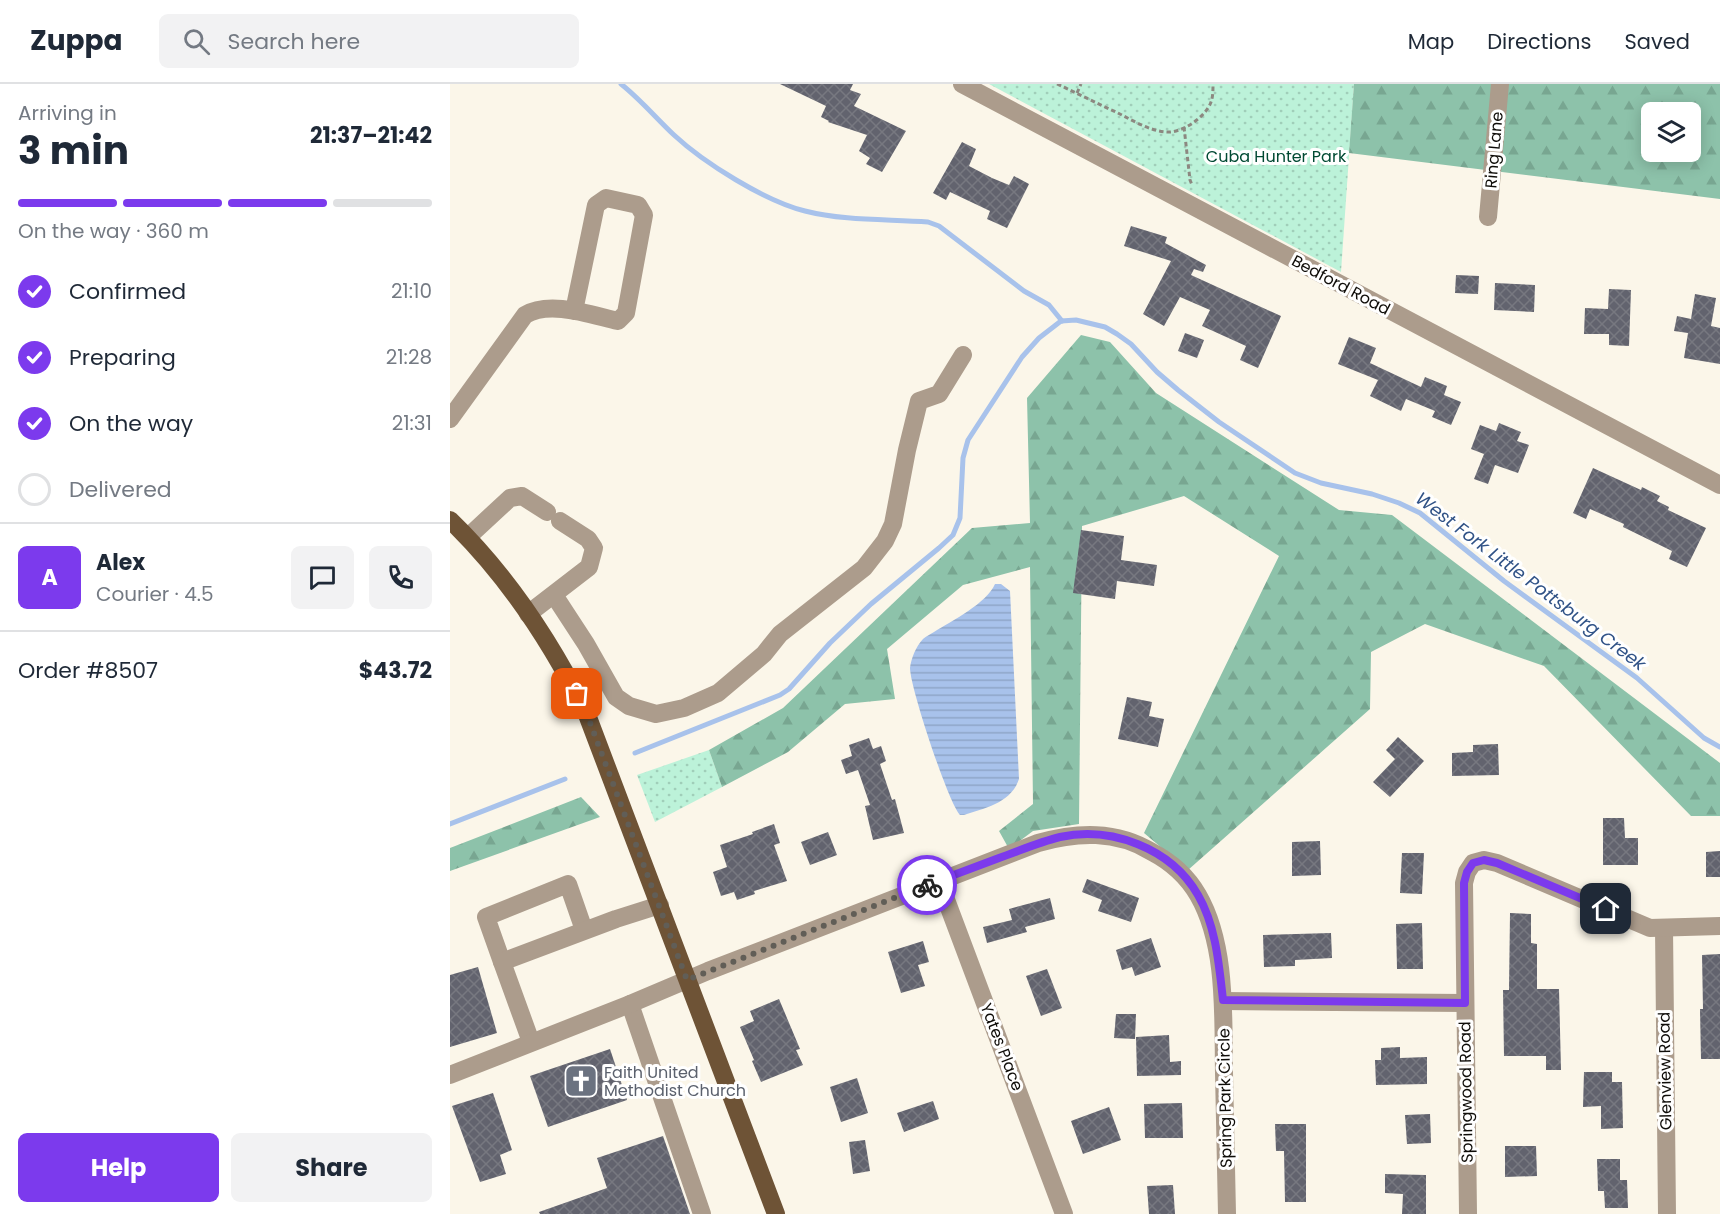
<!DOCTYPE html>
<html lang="en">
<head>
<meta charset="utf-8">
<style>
  :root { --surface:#fff; --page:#f2f2f3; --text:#1f2937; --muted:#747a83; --line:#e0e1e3; --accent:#7c3aed }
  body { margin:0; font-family:Poppins,sans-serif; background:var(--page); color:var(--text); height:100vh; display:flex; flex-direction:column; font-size:22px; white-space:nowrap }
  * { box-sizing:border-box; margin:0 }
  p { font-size:20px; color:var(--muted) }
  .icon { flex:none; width:33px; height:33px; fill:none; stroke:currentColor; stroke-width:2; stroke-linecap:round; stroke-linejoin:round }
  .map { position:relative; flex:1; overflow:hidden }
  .panel { display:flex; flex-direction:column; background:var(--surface); width:450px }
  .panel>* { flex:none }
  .fabs { position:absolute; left:1191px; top:18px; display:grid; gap:12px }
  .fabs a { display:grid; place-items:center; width:60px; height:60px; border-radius:9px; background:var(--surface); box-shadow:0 3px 15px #0003; font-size:30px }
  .pin { position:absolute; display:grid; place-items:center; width:51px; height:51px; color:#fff; margin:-26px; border-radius:12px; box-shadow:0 3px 9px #0006 }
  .courier { position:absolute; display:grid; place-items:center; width:60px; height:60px; margin:-30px; border:4px solid #7c3aed; border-radius:50%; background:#fff; color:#222; box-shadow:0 2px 8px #0007 }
  .headline em { font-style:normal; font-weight:700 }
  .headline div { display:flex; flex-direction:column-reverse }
  .headline { display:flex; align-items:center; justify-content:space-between; height:102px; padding:0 18px }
  h1 { font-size:39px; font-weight:700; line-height:45px }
  .bar { display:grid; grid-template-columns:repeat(4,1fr); gap:9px 6px; align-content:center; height:72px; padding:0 18px }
  .bar i { height:8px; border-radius:4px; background:var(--line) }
  .bar .on { background:var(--accent) }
  .bar p { grid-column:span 4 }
  .line { display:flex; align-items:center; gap:15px; padding:0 18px; border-top:2px solid var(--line) }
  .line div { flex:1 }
  .round { display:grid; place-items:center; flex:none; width:63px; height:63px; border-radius:9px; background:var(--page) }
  ol { padding:0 18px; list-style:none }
  li { display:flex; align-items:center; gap:18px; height:66px }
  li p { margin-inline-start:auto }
  li .icon { padding:6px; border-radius:50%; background:var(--accent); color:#fff; stroke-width:4 }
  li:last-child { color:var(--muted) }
  li i { width:33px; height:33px; border:3px solid var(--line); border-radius:50% }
  .primary-button { display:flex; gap:12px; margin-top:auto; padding:12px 18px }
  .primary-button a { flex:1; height:69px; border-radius:9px; background:var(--accent); color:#fff; font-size:24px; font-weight:700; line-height:69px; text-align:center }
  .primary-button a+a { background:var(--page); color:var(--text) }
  header { display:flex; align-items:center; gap:36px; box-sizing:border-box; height:84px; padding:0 30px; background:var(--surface); border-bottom:2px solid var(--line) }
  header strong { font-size:28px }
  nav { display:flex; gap:33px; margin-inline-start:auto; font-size:21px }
  .search { width:420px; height:54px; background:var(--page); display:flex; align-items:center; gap:15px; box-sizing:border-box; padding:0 21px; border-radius:9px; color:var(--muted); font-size:22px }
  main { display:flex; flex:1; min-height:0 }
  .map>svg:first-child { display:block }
  .grass { fill:url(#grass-dots) }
  .forest { fill:url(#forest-firs); fill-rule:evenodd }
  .water { fill:url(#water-rules) }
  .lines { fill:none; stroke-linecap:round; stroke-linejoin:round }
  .stream { stroke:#a8c2eb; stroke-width:5 }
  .building { fill:url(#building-cross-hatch) }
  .path { stroke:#8c8880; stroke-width:3; stroke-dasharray:4.5 3; stroke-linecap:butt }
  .minor { stroke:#ac9c8c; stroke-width:18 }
  .major { stroke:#6e5336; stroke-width:18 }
  .done { stroke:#615e57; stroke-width:6; stroke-dasharray:0 10.8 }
  .route { stroke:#7c3aed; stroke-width:8 }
  .labels { text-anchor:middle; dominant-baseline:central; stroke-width:6; stroke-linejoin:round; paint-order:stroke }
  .street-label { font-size:16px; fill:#0e0c08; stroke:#fff }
  .park-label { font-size:16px; fill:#014a33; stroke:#fff }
  .worship-label { font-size:16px; fill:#5b616d; stroke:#fff; text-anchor:start }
  .water-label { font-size:18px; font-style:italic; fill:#315387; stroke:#fff }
</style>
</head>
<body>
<header>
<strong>Zuppa</strong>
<div class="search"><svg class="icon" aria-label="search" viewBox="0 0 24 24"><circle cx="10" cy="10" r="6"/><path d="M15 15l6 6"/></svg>Search here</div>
<nav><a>Map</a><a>Directions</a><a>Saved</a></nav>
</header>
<main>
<section class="panel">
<div class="headline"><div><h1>3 min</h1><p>Arriving in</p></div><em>21:37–21:42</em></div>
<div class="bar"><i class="on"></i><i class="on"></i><i class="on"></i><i></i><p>On the way · 360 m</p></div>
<ol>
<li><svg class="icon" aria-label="check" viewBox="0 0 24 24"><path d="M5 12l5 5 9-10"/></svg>Confirmed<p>21:10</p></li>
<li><svg class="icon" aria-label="check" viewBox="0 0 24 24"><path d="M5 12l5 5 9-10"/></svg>Preparing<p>21:28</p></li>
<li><svg class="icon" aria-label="check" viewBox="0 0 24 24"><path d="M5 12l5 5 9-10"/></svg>On the way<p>21:31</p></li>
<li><i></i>Delivered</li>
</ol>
<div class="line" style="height:108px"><b class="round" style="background:var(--accent);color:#fff">A</b><div><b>Alex</b><p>Courier · 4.5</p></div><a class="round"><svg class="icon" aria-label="chat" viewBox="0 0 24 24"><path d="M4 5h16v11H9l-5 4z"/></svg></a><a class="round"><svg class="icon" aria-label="phone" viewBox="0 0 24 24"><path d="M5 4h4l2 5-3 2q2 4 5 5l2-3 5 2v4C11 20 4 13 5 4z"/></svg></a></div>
<div class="line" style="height:78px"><div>Order #8507</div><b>$43.72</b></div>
<div class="primary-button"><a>Help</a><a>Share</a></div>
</section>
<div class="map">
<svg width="1270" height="1130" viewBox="0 0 1270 1130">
  <defs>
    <pattern id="grass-dots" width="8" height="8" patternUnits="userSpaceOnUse" patternTransform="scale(1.5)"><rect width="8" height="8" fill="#bcf2d9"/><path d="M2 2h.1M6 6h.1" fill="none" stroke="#a0ceb9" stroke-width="1.8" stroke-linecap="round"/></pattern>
    <pattern id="forest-firs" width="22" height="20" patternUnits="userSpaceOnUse" patternTransform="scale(1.5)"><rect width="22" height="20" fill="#8dc2aa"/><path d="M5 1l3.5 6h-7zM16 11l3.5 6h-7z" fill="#78a691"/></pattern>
    <pattern id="water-rules" width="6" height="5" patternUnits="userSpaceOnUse" patternTransform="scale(1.5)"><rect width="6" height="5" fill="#a8c2eb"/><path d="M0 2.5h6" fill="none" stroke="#8fa6c8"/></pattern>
    <pattern id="building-cross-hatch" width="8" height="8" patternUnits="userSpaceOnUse" patternTransform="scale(1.5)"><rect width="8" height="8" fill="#62636e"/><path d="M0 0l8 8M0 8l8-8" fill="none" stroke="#777880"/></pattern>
  </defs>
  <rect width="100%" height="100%" fill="#fbf6e9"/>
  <g class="grass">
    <polygon points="539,0 904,0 891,188"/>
    <polygon points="259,666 272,703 205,738 187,691"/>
  </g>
  <g class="forest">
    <path d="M 904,0 L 1270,0 L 1270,115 L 899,69 ZM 1202,28 L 1240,28 L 1240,68 L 1202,68 Z"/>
    <polygon points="631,251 660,258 706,309 889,426 942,431 1270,679 1270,732 1241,732 1094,582 975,540 921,568 920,625 738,786 694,749 829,472 734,412 632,442 629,740 583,747 559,765 549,747 583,720 580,483 513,501 437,565 445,615 395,620 338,668 272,703 259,666 333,624 522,444 580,439 577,314"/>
    <polygon points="131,713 150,733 0,787 0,764"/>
  </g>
  <path class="water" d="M 545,500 L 551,500 L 560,507 L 569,695 C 561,719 535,724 514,731 L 510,731 C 498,718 460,603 460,584 C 461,575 466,562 473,555 C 476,552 481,550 484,548 C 502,537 537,519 545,500 Z"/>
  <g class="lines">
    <g class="stream">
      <path d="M 171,0 C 190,15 206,34 224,51 C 254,79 315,117 355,127 C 394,137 437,135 478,138 L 489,142 L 574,207 L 599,221 L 612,237"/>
      <polyline points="185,669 330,611 339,605 380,559 421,520 489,464 503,451 510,434 513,374 518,356 572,273 589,254 611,237 626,236 655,243 667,250 681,260 707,288 728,306 769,338 845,389 871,399 922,410 949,419 970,429 1054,497 1187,594 1254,654 1270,663"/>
      <polyline points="0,740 115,695"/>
    </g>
  </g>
  <g class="building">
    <polygon points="330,0 403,0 400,6 411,10 404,22 456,47 432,88 416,80 420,74 409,67 417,51 378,38 379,37 371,33 376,22"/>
    <polygon points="512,58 526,65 519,82 542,94 559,101 564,92 579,100 557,144 537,135 540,127 500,108 496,116 483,109"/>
    <polygon points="681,142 717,153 715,159 756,181 753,188 744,185 741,191 831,232 808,284 790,276 796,262 752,242 760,226 730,213 714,242 693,230 721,177 674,162"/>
    <polygon points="1006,191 1029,192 1028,210 1005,209"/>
    <polygon points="1045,199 1085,201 1084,228 1044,226"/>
    <polygon points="1159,205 1181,206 1179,262 1159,261 1159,250 1134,250 1135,224 1158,225"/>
    <polygon points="1245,210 1266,214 1261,242 1270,244 1270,280 1234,274 1238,249 1224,247 1227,232 1241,235"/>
    <polygon points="735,249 754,256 747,274 728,267"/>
    <polygon points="899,253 926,264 920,279 971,303 975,293 997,302 994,311 1011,318 1001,341 982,333 985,327 956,315 951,327 920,312 928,296 888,280"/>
    <polygon points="1049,339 1071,348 1067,357 1079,361 1068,389 1045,381 1038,400 1024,395 1034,370 1021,365 1030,341 1046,347"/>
    <polygon points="1143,384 1191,406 1192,403 1210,412 1207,417 1219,423 1218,426 1256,444 1237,483 1219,475 1222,467 1173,443 1174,440 1140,425 1136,435 1123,429"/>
    <polygon points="631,446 674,452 671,476 707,481 704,502 667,497 665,515 623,509"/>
    <polygon points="677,613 702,618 699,632 714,635 708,663 668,655"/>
    <polygon points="948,653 974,677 940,713 923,698 945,675 936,666"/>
    <polygon points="419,654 423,665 431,662 436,677 430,680 442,716 445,715 454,749 423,756 415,722 420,721 408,686 396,690 391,676 402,672 399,661"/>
    <polygon points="1048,660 1049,691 1002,692 1002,669 1023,668 1023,661"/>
    <polygon points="1153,734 1174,734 1175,754 1188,754 1188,781 1153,781"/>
    <polygon points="324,740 330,759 324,761 337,797 304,807 305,810 287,816 284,808 271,812 263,788 277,783 270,761 303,750 302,748"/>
    <polygon points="378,748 387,771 360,781 351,758"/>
    <polygon points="870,757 871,791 842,792 842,758"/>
    <polygon points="1270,767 1270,793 1256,793 1256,768"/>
    <polygon points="952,769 974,769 972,810 950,809"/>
    <polygon points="637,795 689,814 681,838 648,827 652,816 632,808"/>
    <polygon points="600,814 605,835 575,843 577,848 537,859 533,843 562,836 559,825"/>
    <polygon points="1060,829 1081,830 1081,859 1087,860 1087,905 1109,905 1111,986 1096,986 1096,972 1054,972 1053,906 1059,906"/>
    <polygon points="972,839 973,885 947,885 946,840"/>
    <polygon points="881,849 882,874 845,876 845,882 814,883 813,851"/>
    <polygon points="701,854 711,883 685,892 682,883 672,886 666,866"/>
    <polygon points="473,857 479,878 468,881 475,902 451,909 438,868"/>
    <polygon points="1270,870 1270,975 1251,975 1250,925 1253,925 1252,871"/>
    <polygon points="28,883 47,949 0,963 0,891"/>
    <polygon points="597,885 612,924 591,932 576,892"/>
    <polygon points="329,915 350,965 346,966 353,981 311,998 302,977 304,976 290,943 304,937 300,927"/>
    <polygon points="666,930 686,930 685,955 664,954"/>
    <polygon points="719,951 720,978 731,977 731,991 687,992 686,953"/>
    <polygon points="950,963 950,974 977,973 977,1000 926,1001 925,976 931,976 931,964"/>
    <polygon points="160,965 177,1016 98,1043 80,992"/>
    <polygon points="1134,988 1162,988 1162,998 1172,998 1173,1044 1151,1045 1151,1022 1133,1023"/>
    <polygon points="407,994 418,1029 391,1038 380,1003"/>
    <polygon points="43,1009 62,1066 50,1071 56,1090 30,1098 2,1022"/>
    <polygon points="483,1017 489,1035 454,1048 447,1029"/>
    <polygon points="732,1019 733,1054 695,1054 694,1020"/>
    <polygon points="659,1023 671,1056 633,1070 621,1037"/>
    <polygon points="980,1030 981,1059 957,1060 955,1031"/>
    <polygon points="825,1040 856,1040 856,1118 835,1118 834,1067 826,1067"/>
    <polygon points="213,1052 240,1130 90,1130 89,1128 157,1104 147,1074"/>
    <polygon points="415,1056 420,1087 403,1090 399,1058"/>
    <polygon points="1055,1062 1086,1062 1087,1092 1055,1093"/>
    <polygon points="1147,1075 1170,1075 1170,1096 1177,1096 1178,1124 1155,1124 1154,1107 1148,1107"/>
    <polygon points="935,1090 976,1091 976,1130 952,1130 953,1110 935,1109"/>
    <polygon points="723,1101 725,1130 699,1130 697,1102"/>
  </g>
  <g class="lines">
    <g class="path">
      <path d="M 607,0 C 627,9 646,19 666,28 C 682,36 699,47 717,48 C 732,49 756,33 761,18 C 763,13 763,6 763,0"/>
      <polyline points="627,9 631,0"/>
      <polyline points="734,43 740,96 742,101"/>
    </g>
    <g class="minor">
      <polyline points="512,0 1270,401"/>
      <polyline points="1038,133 1050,0"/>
      <path d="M 0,335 L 75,231 C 100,216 141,231 168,237 L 176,229 L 194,131 L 188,121 L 156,114 L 146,121 L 124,227"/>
      <polyline points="18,453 60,414 72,412 97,428"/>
      <polyline points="104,511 136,560 166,613 179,622 206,630 234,624 268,609 314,570 330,550 414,484 435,457 443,440 457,366 469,317 489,310 513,271"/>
      <polyline points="78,530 139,483 144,464 138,455 110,437"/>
      <polyline points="489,797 614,1130"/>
      <polyline points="1214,844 1217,1130"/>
      <polyline points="52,878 36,833 118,800 134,846"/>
      <polyline points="773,917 1015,919"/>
      <polyline points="180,920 252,1130"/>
      <polyline points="81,958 52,878 166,835 210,821"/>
      <path d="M 0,991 L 180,920 L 258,887 L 588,759 C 627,748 666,746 702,768 C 721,778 737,792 748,811 C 777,861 773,933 774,989 C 775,1036 776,1083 777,1130"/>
      <polyline points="1018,1130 1014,799 1017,788 1023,779 1034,776 1047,779 1200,844 1270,842"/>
    </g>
    <path class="major" d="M 0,436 C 56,490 101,558 136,628 L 326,1130"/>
  </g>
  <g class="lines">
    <polyline class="done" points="127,610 136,628 237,896 477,801"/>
    <path class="route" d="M 477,801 C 501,792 525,783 549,774 C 569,767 589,758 610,753 C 661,742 721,764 748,811 C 766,842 769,881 773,916 L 1015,919 L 1014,799 L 1017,788 L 1023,779 L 1034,776 L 1047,779 L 1156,825"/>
  </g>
  <defs>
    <symbol id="church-square" viewBox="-11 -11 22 22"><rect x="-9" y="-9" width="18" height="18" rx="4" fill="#6b7280" stroke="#fff"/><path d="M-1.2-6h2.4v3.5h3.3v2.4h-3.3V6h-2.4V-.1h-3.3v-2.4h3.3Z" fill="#fff"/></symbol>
  </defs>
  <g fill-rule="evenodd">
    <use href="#church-square" x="112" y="978" width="38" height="38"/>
  </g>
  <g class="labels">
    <g class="street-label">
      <text transform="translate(1044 66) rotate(-85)">Ring Lane</text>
      <text transform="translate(891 201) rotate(28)">Bedford Road</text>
      <text transform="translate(552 963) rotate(69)">Yates Place</text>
      <text transform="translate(1215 987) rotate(-91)">Glenview Road</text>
      <text transform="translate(1016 1008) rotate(-91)">Springwood Road</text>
      <text transform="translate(775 1014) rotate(-91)">Spring Park Circle</text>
    </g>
    <g class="park-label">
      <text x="826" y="72">Cuba Hunter Park</text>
    </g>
    <g class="worship-label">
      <text x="154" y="988">Faith United<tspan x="154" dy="18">Methodist Church</tspan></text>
    </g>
    <g class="water-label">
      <text transform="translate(1081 497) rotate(37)">West Fork Little Pottsburg Creek</text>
    </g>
  </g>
</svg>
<div class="fabs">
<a><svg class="icon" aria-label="layers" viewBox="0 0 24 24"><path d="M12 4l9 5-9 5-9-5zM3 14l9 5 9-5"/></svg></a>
</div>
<div class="pin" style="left:127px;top:610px;background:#ea580c"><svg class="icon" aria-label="bag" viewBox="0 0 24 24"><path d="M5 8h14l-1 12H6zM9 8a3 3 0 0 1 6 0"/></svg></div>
<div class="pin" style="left:1156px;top:825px;background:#1f2937"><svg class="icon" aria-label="home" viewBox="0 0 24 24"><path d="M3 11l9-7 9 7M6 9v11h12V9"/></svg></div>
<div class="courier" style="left:477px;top:801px"><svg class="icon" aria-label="bike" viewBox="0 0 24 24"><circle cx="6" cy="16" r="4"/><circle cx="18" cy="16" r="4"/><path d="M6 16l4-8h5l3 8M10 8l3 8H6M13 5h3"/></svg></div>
</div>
</main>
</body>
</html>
